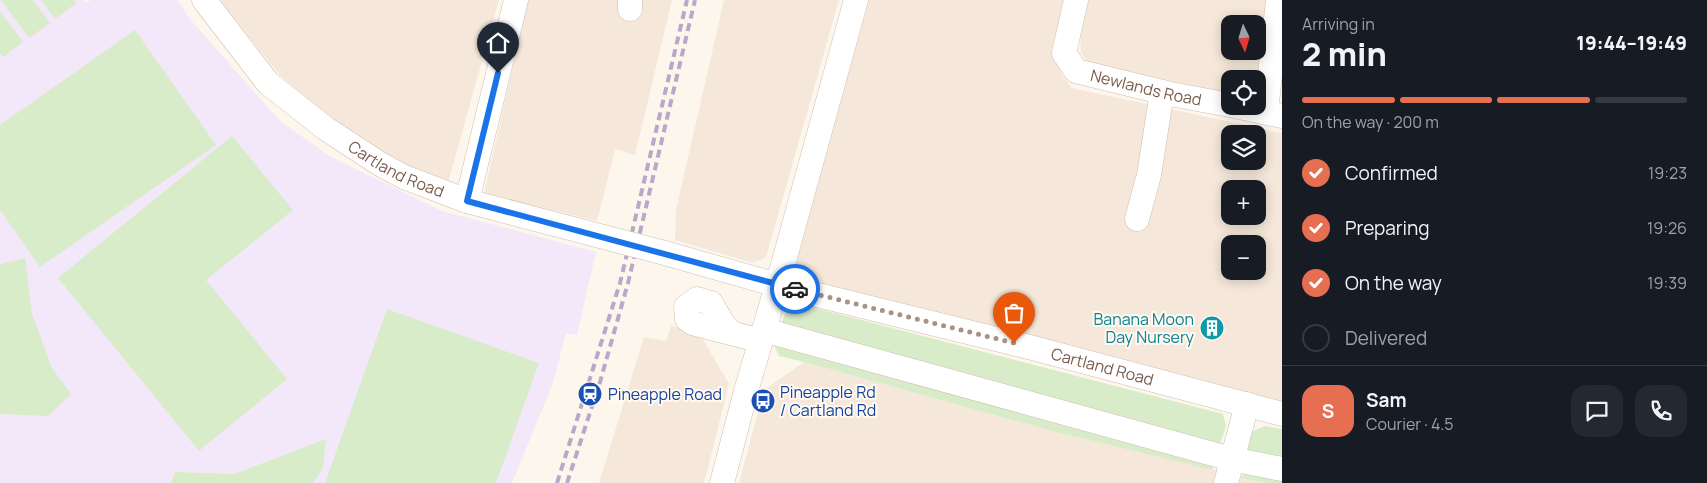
<!DOCTYPE html>
<html lang="en">
<head>
<meta charset="utf-8">
<style>
  :root { --surface:#171b24; --page:#242831; --text:#f1f3f6; --muted:#9ea1a6; --line:#363941; --accent:#e76f51 }
  body { margin:0; font-family:Manrope,sans-serif; background:var(--page); color:var(--text); height:100vh; display:flex; flex-direction:column; font-size:19px; white-space:nowrap }
  * { box-sizing:border-box; margin:0 }
  p { font-size:16px; color:var(--muted) }
  .icon { flex:none; width:28px; height:28px; fill:none; stroke:currentColor; stroke-width:2; stroke-linecap:round; stroke-linejoin:round }
  .map { position:relative; flex:1; overflow:hidden }
  .details { display:flex; flex-direction:column; background:var(--surface); width:425px }
  .details>* { flex:none }
  .needle { width:32px; rotate:176deg }
  .controls { position:absolute; left:1221px; top:15px; display:grid; gap:10px }
  .controls a { display:grid; place-items:center; width:45px; height:45px; border-radius:10px; background:var(--surface); box-shadow:0 2px 12px #0003; font-size:25px }
  .pin { position:absolute; display:grid; place-items:center; width:42px; height:42px; color:#fff; margin:-51px -21px; border-radius:50% 50% 50% 0; rotate:-45deg; box-shadow:0 0 5px #0007 }
  .pin .icon { rotate:45deg }
  .courier { position:absolute; display:grid; place-items:center; width:50px; height:50px; margin:-25px; border:4px solid #1a73e8; border-radius:50%; background:#fff; color:#222; box-shadow:0 1px 6px #0007 }
  .head em { font-style:normal; font-weight:800 }
  .head div { display:flex; flex-direction:column-reverse }
  .head { display:flex; align-items:center; justify-content:space-between; height:85px; padding:0 20px }
  h1 { font-size:32px; font-weight:800; line-height:38px }
  .bar { display:grid; grid-template-columns:repeat(4,1fr); gap:8px 5px; align-content:center; height:60px; padding:0 20px }
  .bar i { height:6px; border-radius:4px; background:var(--line) }
  .bar .on { background:var(--accent) }
  .bar p { grid-column:span 4 }
  .line { display:flex; align-items:center; gap:12px; padding:0 20px; border-top:1px solid var(--line) }
  .line div { flex:1 }
  .round { display:grid; place-items:center; flex:none; width:52px; height:52px; border-radius:15px; background:var(--page) }
  ol { padding:0 20px; list-style:none }
  li { display:flex; align-items:center; gap:15px; height:55px }
  li p { margin-inline-start:auto }
  li .icon { padding:5px; border-radius:50%; background:var(--accent); color:#fff; stroke-width:4 }
  li:last-child { color:var(--muted) }
  li i { width:28px; height:28px; border:2px solid var(--line); border-radius:50% }
  main { display:flex; flex:1; min-height:0 }
  .map>svg:first-child { display:block }
  .residential { fill:#f5e8da; fill-rule:evenodd }
  .education { fill:#f3e8fa }
  .green { fill:#d8ecc9 }
  .lines { fill:none; stroke-linecap:round; stroke-linejoin:round }
  .minor-casing { stroke:#d1beb0; stroke-width:25 }
  .minor { stroke:#fff; stroke-width:24 }
  .rail { stroke:#b9a8c9; stroke-width:4; stroke-dasharray:8 5; stroke-linecap:butt }
  .minor-bridge-casing { stroke:#d1beb0; stroke-width:25; stroke-linecap:butt }
  .minor-bridge { stroke:#fff; stroke-width:24 }
  .done { stroke:#a89285; stroke-width:5; stroke-dasharray:0 9 }
  .route { stroke:#1a73e8; stroke-width:6 }
  .labels { text-anchor:middle; dominant-baseline:central; stroke-width:4; stroke-linejoin:round; paint-order:stroke }
  .street-label { font-size:16px; fill:#7a5c4d; stroke:#fffaf3 }
  .culture-label { font-size:16px; fill:#0d838f; stroke:#fffaf3; text-anchor:end }
  .transit-label { font-size:16px; fill:#164399; stroke:#fffaf3; text-anchor:start }
</style>
</head>
<body>
<main>
<div class="map">
<svg width="1282" height="483" viewBox="0 0 1282 483">
  <rect width="100%" height="100%" fill="#fdf6ec"/>
  <g class="residential">
    <polygon points="218,0 499,0 448,183 425,175 387,155 329,117 280,75"/>
    <polygon points="528,0 624,0 624,14 641,12 641,0 672,0 635,155 615,149 597,221 484,193"/>
    <polygon points="724,0 839,0 766,257 753,263 675,240 676,210"/>
    <path d="M 867,0 L 1064,0 L 1055,42 L 1060,70 L 1064,78 L 1072,88 L 1282,133 L 1282,403 L 842,290 L 798,276 L 793,264 ZM 1230,134 L 1258,134 L 1258,161 L 1230,161 ZM 1230,189 L 1258,189 L 1258,216 L 1230,216 ZM 1230,244 L 1258,244 L 1258,271 L 1230,271 Z"/>
    <path d="M 1088,0 L 1267,0 L 1260,76 L 1257,79 L 1230,79 L 1230,94 L 1088,63 L 1081,53 L 1080,32 ZM 1230,24 L 1258,24 L 1258,51 L 1230,51 Z"/>
    <polygon points="671,326 698,331 729,384 704,483 599,483 644,337 666,341"/>
    <polygon points="804,362 1048,430 1269,483 739,483 764,390"/>
  </g>
  <polygon class="education" points="0,0 84,0 86,3 91,0 177,0 189,18 280,121 331,157 442,211 596,252 577,335 566,333 553,383 512,483 0,483"/>
  <g class="green">
    <polygon points="1,0 33,0 50,23 29,38"/>
    <polygon points="41,0 74,0 76,3 55,19"/>
    <polygon points="0,11 23,42 3,57 0,53"/>
    <polygon points="135,30 216,145 40,267 0,210 0,125"/>
    <polygon points="232,136 293,210 206,280 287,379 199,451 58,278"/>
    <polygon points="25,258 32,314 52,368 71,394 48,416 0,414 0,264"/>
    <polygon points="800,304 1223,414 1226,426 1212,470 1048,430 804,362 779,356 773,343 788,307"/>
    <polygon points="387,309 539,363 496,483 325,483"/>
    <polygon points="1264,426 1282,429 1282,483 1269,483 1242,478 1251,432"/>
    <polygon points="326,439 323,468 313,483 171,483 175,472 234,474"/>
  </g>
  <g class="lines">
    <defs>
      <g id="minor">
        <path id="s1" d="M 204,0 L 268,83 L 325,128 L 380,164 L 404,177 L 467,201 L 600,236"/>
        <polyline points="630,0 630,9"/>
        <path id="s2" d="M 1076,0 L 1064,53 L 1076,71 L 1170,94 L 1230,105"/>
        <polyline points="1235,106 1282,116"/>
        <polyline points="1266,112 1278,0"/>
        <polyline points="467,201 516,0"/>
        <polyline points="1137,219 1149,175 1162,92"/>
        <path id="s3" d="M 661,252 L 777,285 L 1033,348 L 1282,414"/>
        <polyline points="764,330 1231,459 1282,469"/>
        <polyline points="732,333 723,324 711,303 697,299 686,307 687,319 692,323 761,341"/>
        <polyline points="722,483 746,391 781,272 856,0"/>
        <polyline points="1226,483 1247,404"/>
      </g>
    </defs>
    <use href="#minor" class="minor-casing"/>
    <use href="#minor" class="minor"/>
    <g class="rail">
      <polyline points="557,483 620,283 687,0"/>
      <polyline points="567,483 600,382 628,283 695,0"/>
    </g>
    <defs>
      <polyline id="minor-bridge" points="600,236 661,252"/>
    </defs>
    <use href="#minor-bridge" class="minor-bridge-casing"/>
    <use href="#minor-bridge" class="minor-bridge"/>
  </g>
  <g class="lines">
    <polyline class="done" points="795,289 1014,343"/>
    <polyline class="route" points="498,73 467,201 795,289"/>
  </g>
  <defs>
    <symbol id="building-disc" viewBox="-11 -11 22 22"><circle r="9.5" fill="#0f9aa8" stroke="#fffaf3"/><path d="M-4-6H4V6H1V3H-1V6H-4ZM-2.5-4.3h1.7v1.8h-1.7ZM.8-4.3h1.7v1.8H.8ZM-2.5-1h1.7V.8h-1.7ZM.8-1h1.7V.8H.8Z" fill="#fff"/></symbol>
    <symbol id="station-disc" viewBox="-11 -11 22 22"><circle r="9.5" fill="#1a4fb4" stroke="#fffaf3"/><path d="M-3-6H3Q5-6 5-4V2Q5 4 3 4L4.5 6H3L1.5 4h-3L-3 6H-4.5L-3 4Q-5 4-5 2V-4Q-5-6-3-6ZM-3.5-4v3h7v-3ZM-3.5 1v1.5H-2V1ZM2 1v1.5H3.5V1Z" fill="#fff"/></symbol>
    <symbol id="bus-disc" viewBox="-11 -11 22 22"><circle r="9.5" fill="#1a4fb4" stroke="#fffaf3"/><path d="M-5-6H5V4H4V6H2V4H-2V6H-4V4H-5ZM-3.5-4V0h7V-4ZM-3.5 1.2v1.5H-2V1.2ZM2 1.2v1.5H3.5V1.2Z" fill="#fff"/></symbol>
  </defs>
  <g fill-rule="evenodd">
    <use href="#building-disc" x="1198" y="314" width="28" height="28"/>
    <use href="#station-disc" x="576" y="380" width="28" height="28"/>
    <use href="#bus-disc" x="749" y="387" width="28" height="28"/>
  </g>
  <g class="labels">
    <g class="street-label">
      <text stroke="none"><textPath href="#s2" startOffset="148">Newlands Road</textPath></text>
      <text stroke="none"><textPath href="#s1" startOffset="260">Cartland Road</textPath></text>
      <text stroke="none"><textPath href="#s3" startOffset="456">Cartland Road</textPath></text>
    </g>
    <g class="culture-label">
      <text x="1194" y="319">Banana Moon<tspan x="1194" dy="18">Day Nursery</tspan></text>
    </g>
    <g class="transit-label">
      <text x="780" y="392">Pineapple Rd<tspan x="780" dy="18">/ Cartland Rd</tspan></text>
      <text x="608" y="394">Pineapple Road</text>
    </g>
  </g>
</svg>
<div class="controls">
<a><svg class="needle" viewBox="-14 -14 28 28"><path d="M0-13l5 13h-10z" fill="#e53935"/><path d="M0 13l5-13h-10z" fill="#9ea1a6"/></svg></a>
<a><svg class="icon" aria-label="locate" viewBox="0 0 24 24"><circle cx="12" cy="12" r="6"/><path d="M12 2v4M12 18v4M2 12h4M18 12h4"/></svg></a>
<a><svg class="icon" aria-label="layers" viewBox="0 0 24 24"><path d="M12 4l9 5-9 5-9-5zM3 14l9 5 9-5"/></svg></a>
<a>+</a>
<a>−</a>
</div>
<div class="pin" style="left:1014px;top:343px;background:#ea580c"><svg class="icon" aria-label="bag" viewBox="0 0 24 24"><path d="M5 8h14l-1 12H6zM9 8a3 3 0 0 1 6 0"/></svg></div>
<div class="pin" style="left:498px;top:73px;background:#1f2937"><svg class="icon" aria-label="home" viewBox="0 0 24 24"><path d="M3 11l9-7 9 7M6 9v11h12V9"/></svg></div>
<div class="courier" style="left:795px;top:289px"><svg class="icon" aria-label="car" viewBox="0 0 24 24"><path d="M5 17H2v-5l4-1 3-4h7l3 4 3 1v5h-3M9 17h6M6 11h13"/><circle cx="7" cy="17" r="2"/><circle cx="17" cy="17" r="2"/></svg></div>
</div>
<section class="details">
<div class="head"><div><h1>2 min</h1><p>Arriving in</p></div><em>19:44–19:49</em></div>
<div class="bar"><i class="on"></i><i class="on"></i><i class="on"></i><i></i><p>On the way · 200 m</p></div>
<ol>
<li><svg class="icon" aria-label="check" viewBox="0 0 24 24"><path d="M5 12l5 5 9-10"/></svg>Confirmed<p>19:23</p></li>
<li><svg class="icon" aria-label="check" viewBox="0 0 24 24"><path d="M5 12l5 5 9-10"/></svg>Preparing<p>19:26</p></li>
<li><svg class="icon" aria-label="check" viewBox="0 0 24 24"><path d="M5 12l5 5 9-10"/></svg>On the way<p>19:39</p></li>
<li><i></i>Delivered</li>
</ol>
<div class="line" style="height:90px"><b class="round" style="background:var(--accent);color:#fff">S</b><div><b>Sam</b><p>Courier · 4.5</p></div><a class="round"><svg class="icon" aria-label="chat" viewBox="0 0 24 24"><path d="M4 5h16v11H9l-5 4z"/></svg></a><a class="round"><svg class="icon" aria-label="phone" viewBox="0 0 24 24"><path d="M5 4h4l2 5-3 2q2 4 5 5l2-3 5 2v4C11 20 4 13 5 4z"/></svg></a></div>
</section>
</main>
</body>
</html>
